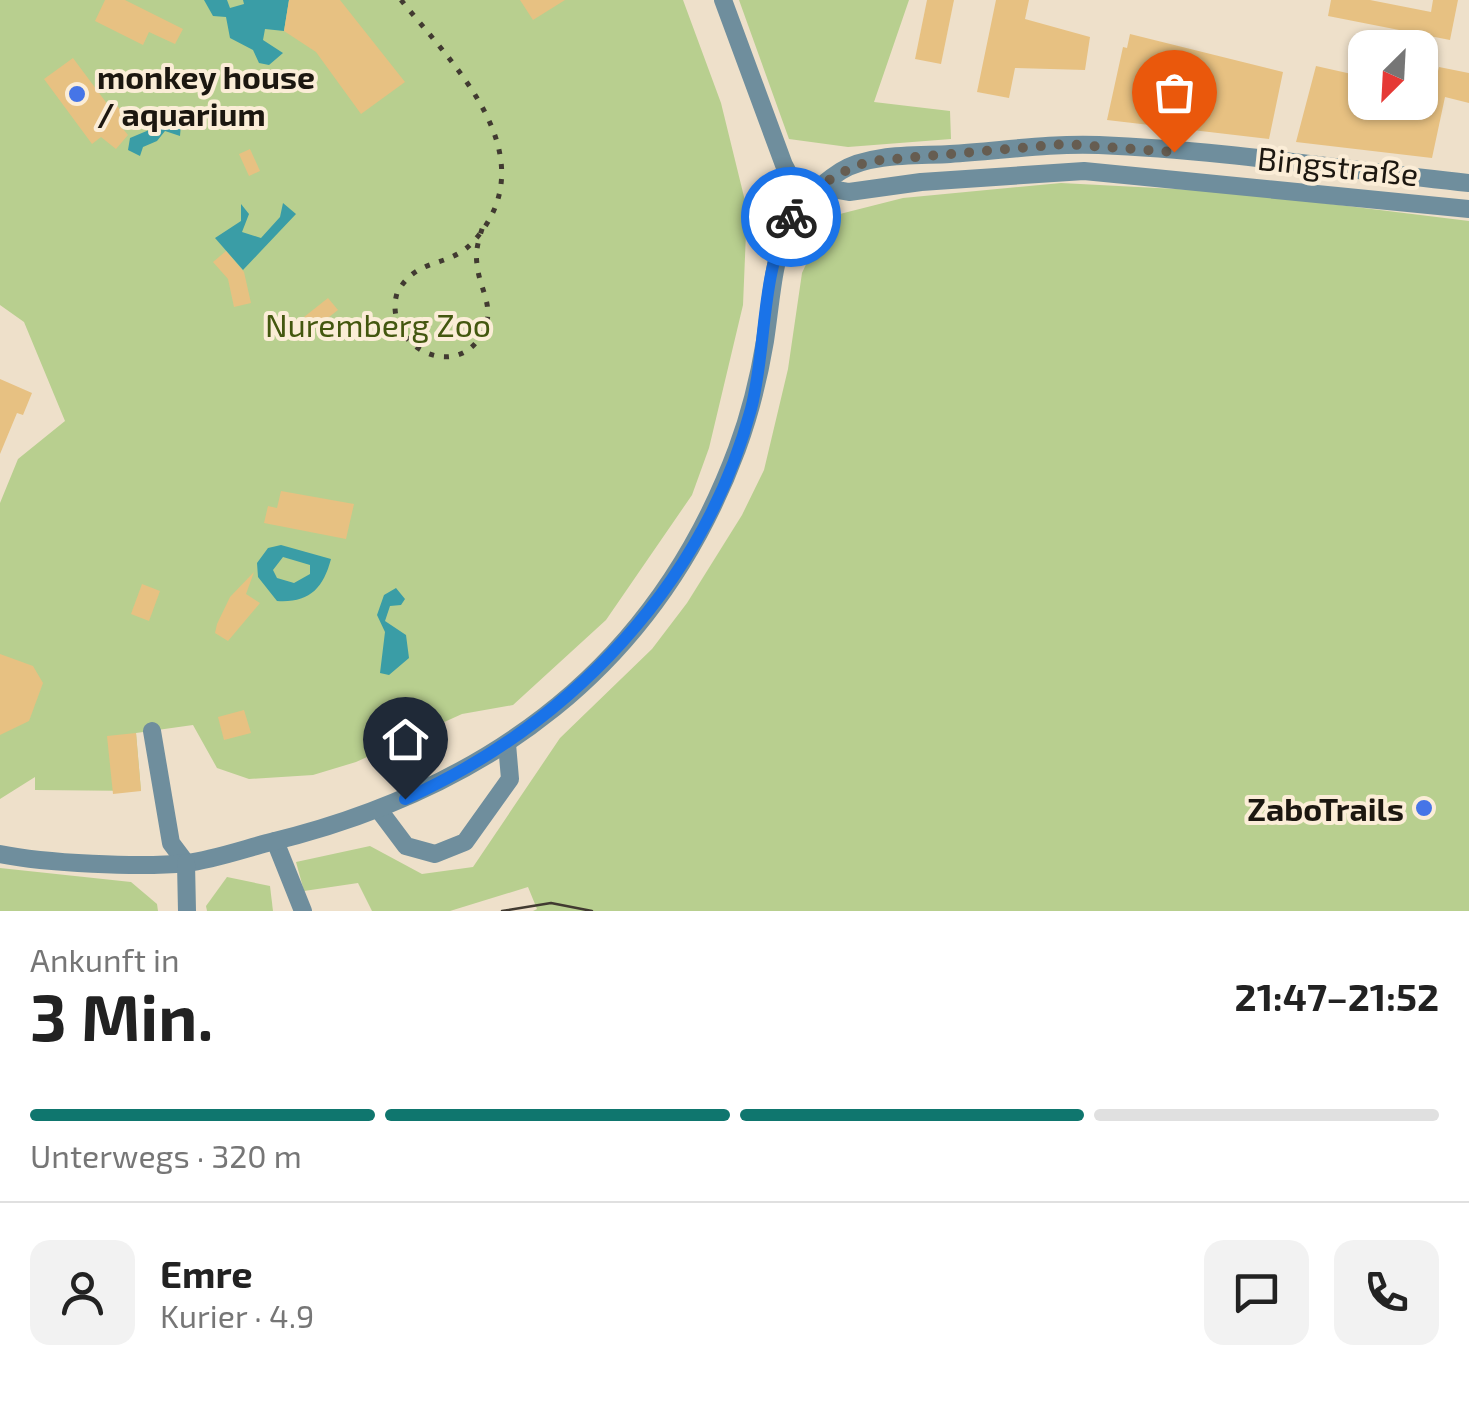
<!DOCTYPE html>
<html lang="de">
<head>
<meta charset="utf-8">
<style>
  :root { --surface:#fff; --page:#f2f2f2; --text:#222; --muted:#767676; --line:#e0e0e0; --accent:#0f766e }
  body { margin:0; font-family:"Exo 2",sans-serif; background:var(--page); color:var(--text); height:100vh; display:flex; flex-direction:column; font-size:38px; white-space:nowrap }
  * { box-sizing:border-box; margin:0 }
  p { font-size:32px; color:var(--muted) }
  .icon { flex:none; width:55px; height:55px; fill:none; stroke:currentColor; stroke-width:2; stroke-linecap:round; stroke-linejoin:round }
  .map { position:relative; height:911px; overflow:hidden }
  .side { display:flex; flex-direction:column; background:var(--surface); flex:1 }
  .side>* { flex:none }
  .needle { width:65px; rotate:204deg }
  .buttons { position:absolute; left:1348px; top:30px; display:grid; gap:20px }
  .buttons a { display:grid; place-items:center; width:90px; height:90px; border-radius:20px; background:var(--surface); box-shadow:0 2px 8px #0004; font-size:50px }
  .pin { position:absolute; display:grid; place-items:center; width:85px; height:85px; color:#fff; margin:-102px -42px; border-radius:50% 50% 50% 0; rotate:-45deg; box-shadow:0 0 10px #0007 }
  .pin .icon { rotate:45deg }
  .courier { position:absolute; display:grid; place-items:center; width:100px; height:100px; margin:-50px; border:8px solid #1a73e8; border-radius:50%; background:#fff; color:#222; box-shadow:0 2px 12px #0007 }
  .overview em { font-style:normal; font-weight:700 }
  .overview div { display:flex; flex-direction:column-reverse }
  .overview { display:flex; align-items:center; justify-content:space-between; height:170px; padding:0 30px }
  h1 { font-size:65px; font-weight:700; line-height:75px }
  .bar { display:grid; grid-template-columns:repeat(4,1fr); gap:15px 10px; align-content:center; height:120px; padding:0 30px }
  .bar i { height:12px; border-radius:8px; background:var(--line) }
  .bar .on { background:var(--accent) }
  .bar p { grid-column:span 4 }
  .line { display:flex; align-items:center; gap:25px; padding:0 30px; border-top:2px solid var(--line) }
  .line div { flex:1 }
  .round { display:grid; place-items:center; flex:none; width:105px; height:105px; border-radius:20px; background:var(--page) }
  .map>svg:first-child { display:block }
  .green { fill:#b8cf8f }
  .water { fill:#3a9da6; fill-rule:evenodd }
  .building { fill:#e7c182 }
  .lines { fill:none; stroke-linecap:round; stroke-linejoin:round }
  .minor { stroke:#6f8e9d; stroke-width:18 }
  .tram { stroke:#413a31; stroke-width:2.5 }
  .rail { stroke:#413a31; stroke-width:5; stroke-dasharray:5 10; stroke-linecap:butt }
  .done { stroke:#665d51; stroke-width:10; stroke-dasharray:0 18 }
  .route { stroke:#1a73e8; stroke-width:12 }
  .poi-dot { fill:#4675e7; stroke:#fbedd7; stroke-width:4 }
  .labels { text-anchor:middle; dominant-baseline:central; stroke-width:8; stroke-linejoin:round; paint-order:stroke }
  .poi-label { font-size:32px; font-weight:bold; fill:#1c1710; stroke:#fbedd7; text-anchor:start }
  .street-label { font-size:32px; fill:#1c1710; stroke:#fbedd7 }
  .park-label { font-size:32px; fill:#43570f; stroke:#fbedd7 }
</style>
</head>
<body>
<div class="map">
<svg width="1469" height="911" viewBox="0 0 1469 911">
  <rect width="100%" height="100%" fill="#eee0ca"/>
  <g class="green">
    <polygon points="0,0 683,0 721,103 747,209 743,305 709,448 692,495 606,620 513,705 462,714 356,762 313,775 249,779 217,768 193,725 136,733 141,791 35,790 35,777 0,799 0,503 18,459 65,421 24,322 0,305"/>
    <polygon points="739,0 909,0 874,102 950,111 951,139 848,147 789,139"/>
    <polygon points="1061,183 1234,192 1469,221 1469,911 533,911 537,909 528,887 450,911 372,911 358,883 304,891 296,862 370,846 422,874 473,867 560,738 652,649 687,603 742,515 764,470 788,369 802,273 828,217 903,198"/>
    <polygon points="0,868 131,882 157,904 158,911 0,911"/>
    <polygon points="227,877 270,886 273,911 207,911 206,906"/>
  </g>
  <g class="water">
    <polygon points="204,0 227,0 230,8 244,4 243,0 289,0 284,31 265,29 263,40 283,53 269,65 259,63 253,50 230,38 226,17 213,16"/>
    <polygon points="163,112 181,124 180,136 165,131 157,141 143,147 140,156 128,150 130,138 149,130"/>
    <polygon points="283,203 296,214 243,270 215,238 241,221 241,204 249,214 242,232 261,238 280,217"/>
    <path d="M 281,545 L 331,559 C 323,589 309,603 277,601 L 258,577 L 257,563 L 268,548 ZM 283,557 L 310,565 L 310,574 L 294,583 L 277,578 L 273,570 Z"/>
    <polygon points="396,588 405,599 401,605 390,606 385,621 406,635 409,658 389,675 380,673 385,632 377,615 384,595"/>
  </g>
  <g class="building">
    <polygon points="105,0 125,0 183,29 175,44 149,32 143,45 95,21"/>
    <polygon points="289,0 340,0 405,82 361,114 316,52 284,31"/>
    <polygon points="520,0 565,0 533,20"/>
    <polygon points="927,0 954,0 941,64 915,59"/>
    <polygon points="996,0 1029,0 1025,19 1090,37 1085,70 1015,68 1009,98 977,92"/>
    <polygon points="1331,0 1370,0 1431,12 1433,0 1458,0 1450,40 1328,16"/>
    <polygon points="1130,34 1283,72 1269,139 1107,120 1123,47 1127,48"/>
    <polygon points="73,58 108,105 114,101 126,118 119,124 128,135 116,149 101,137 92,144 44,79"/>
    <polygon points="1316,66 1365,77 1365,102 1420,102 1420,88 1433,91 1439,67 1469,73 1469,103 1445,97 1432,158 1296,142"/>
    <polygon points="250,149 260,171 249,176 239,154"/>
    <polygon points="226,251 244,272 251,303 234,307 228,279 213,262"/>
    <polygon points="328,298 338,310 314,329 304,317"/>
    <polygon points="0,379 32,393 23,415 17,413 0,454"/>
    <polygon points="281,491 354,504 346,539 264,523 268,506 277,508"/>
    <polygon points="254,572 246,594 260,603 228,641 215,633 217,624 230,597"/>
    <polygon points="142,584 160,591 149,621 131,614"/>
    <polygon points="0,654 33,666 43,683 29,721 0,735"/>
    <polygon points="244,710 251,733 224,740 218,717"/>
    <polygon points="136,733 141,791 113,794 107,736"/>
  </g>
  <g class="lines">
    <g class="minor">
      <polyline points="723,0 784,165 803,201"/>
      <polyline points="821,187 849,192 921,182 1084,171 1469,209"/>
      <polyline points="152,731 171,843 186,863"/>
      <polyline points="379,810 406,846 435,854 465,842 510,779 507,744"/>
      <polyline points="275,841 303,911"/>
      <path d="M 0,854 C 43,863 141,868 186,863 C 212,860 241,850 267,843 C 488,790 656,667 737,449 C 750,414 759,377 765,341 C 776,268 772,215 841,171 C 870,153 917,156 950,154 C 1000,151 1049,143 1099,145 C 1222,150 1346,170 1469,183"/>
      <polyline points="186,863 187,911"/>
    </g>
    <polyline class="tram" points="502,911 551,903 592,911"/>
    <path class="rail" d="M 401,0 C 453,65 551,157 472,243 C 447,269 417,256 397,293 C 382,346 457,384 483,332 C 496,307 479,289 477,264 C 475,251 479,238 483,226"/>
  </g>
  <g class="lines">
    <path class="done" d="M 791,217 C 810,189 840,170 871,161 L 1065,144 L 1174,152"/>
    <path class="route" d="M 405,799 C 569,725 703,586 751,409 C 767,348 760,272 791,217"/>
  </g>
  <g class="poi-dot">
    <circle cx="77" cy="94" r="10"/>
    <circle cx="1424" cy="808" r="10"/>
  </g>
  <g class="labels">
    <g class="poi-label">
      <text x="97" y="76">monkey house<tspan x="97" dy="37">/ aquarium</tspan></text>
      <text x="1404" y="808" text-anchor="end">ZaboTrails</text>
    </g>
    <g class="street-label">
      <text transform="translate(1338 165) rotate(6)">Bingstraße</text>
    </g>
    <g class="park-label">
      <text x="378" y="324">Nuremberg Zoo</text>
    </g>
  </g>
</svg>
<div class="buttons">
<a><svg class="needle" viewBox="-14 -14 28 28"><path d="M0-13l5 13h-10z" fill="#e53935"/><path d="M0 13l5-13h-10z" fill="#767676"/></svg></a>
</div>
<div class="pin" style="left:1174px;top:152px;background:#ea580c"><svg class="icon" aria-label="bag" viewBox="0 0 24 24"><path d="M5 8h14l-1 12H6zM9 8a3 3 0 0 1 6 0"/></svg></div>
<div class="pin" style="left:405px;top:799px;background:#1f2937"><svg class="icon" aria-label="home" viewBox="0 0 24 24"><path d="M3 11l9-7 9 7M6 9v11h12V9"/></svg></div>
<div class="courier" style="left:791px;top:217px"><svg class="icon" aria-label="bike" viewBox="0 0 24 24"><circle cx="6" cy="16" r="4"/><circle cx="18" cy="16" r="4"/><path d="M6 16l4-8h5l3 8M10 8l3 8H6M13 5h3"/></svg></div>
</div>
<section class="side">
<div class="overview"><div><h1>3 Min.</h1><p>Ankunft in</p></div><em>21:47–21:52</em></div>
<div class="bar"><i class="on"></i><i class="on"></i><i class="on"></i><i></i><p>Unterwegs · 320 m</p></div>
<div class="line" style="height:180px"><a class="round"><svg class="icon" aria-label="person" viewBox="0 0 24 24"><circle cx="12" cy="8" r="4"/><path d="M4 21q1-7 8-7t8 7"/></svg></a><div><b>Emre</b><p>Kurier · 4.9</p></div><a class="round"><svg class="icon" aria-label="chat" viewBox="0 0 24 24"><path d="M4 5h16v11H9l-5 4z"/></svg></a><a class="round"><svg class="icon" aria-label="phone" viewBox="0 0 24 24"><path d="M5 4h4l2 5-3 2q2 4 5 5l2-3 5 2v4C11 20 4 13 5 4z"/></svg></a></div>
</section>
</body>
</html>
